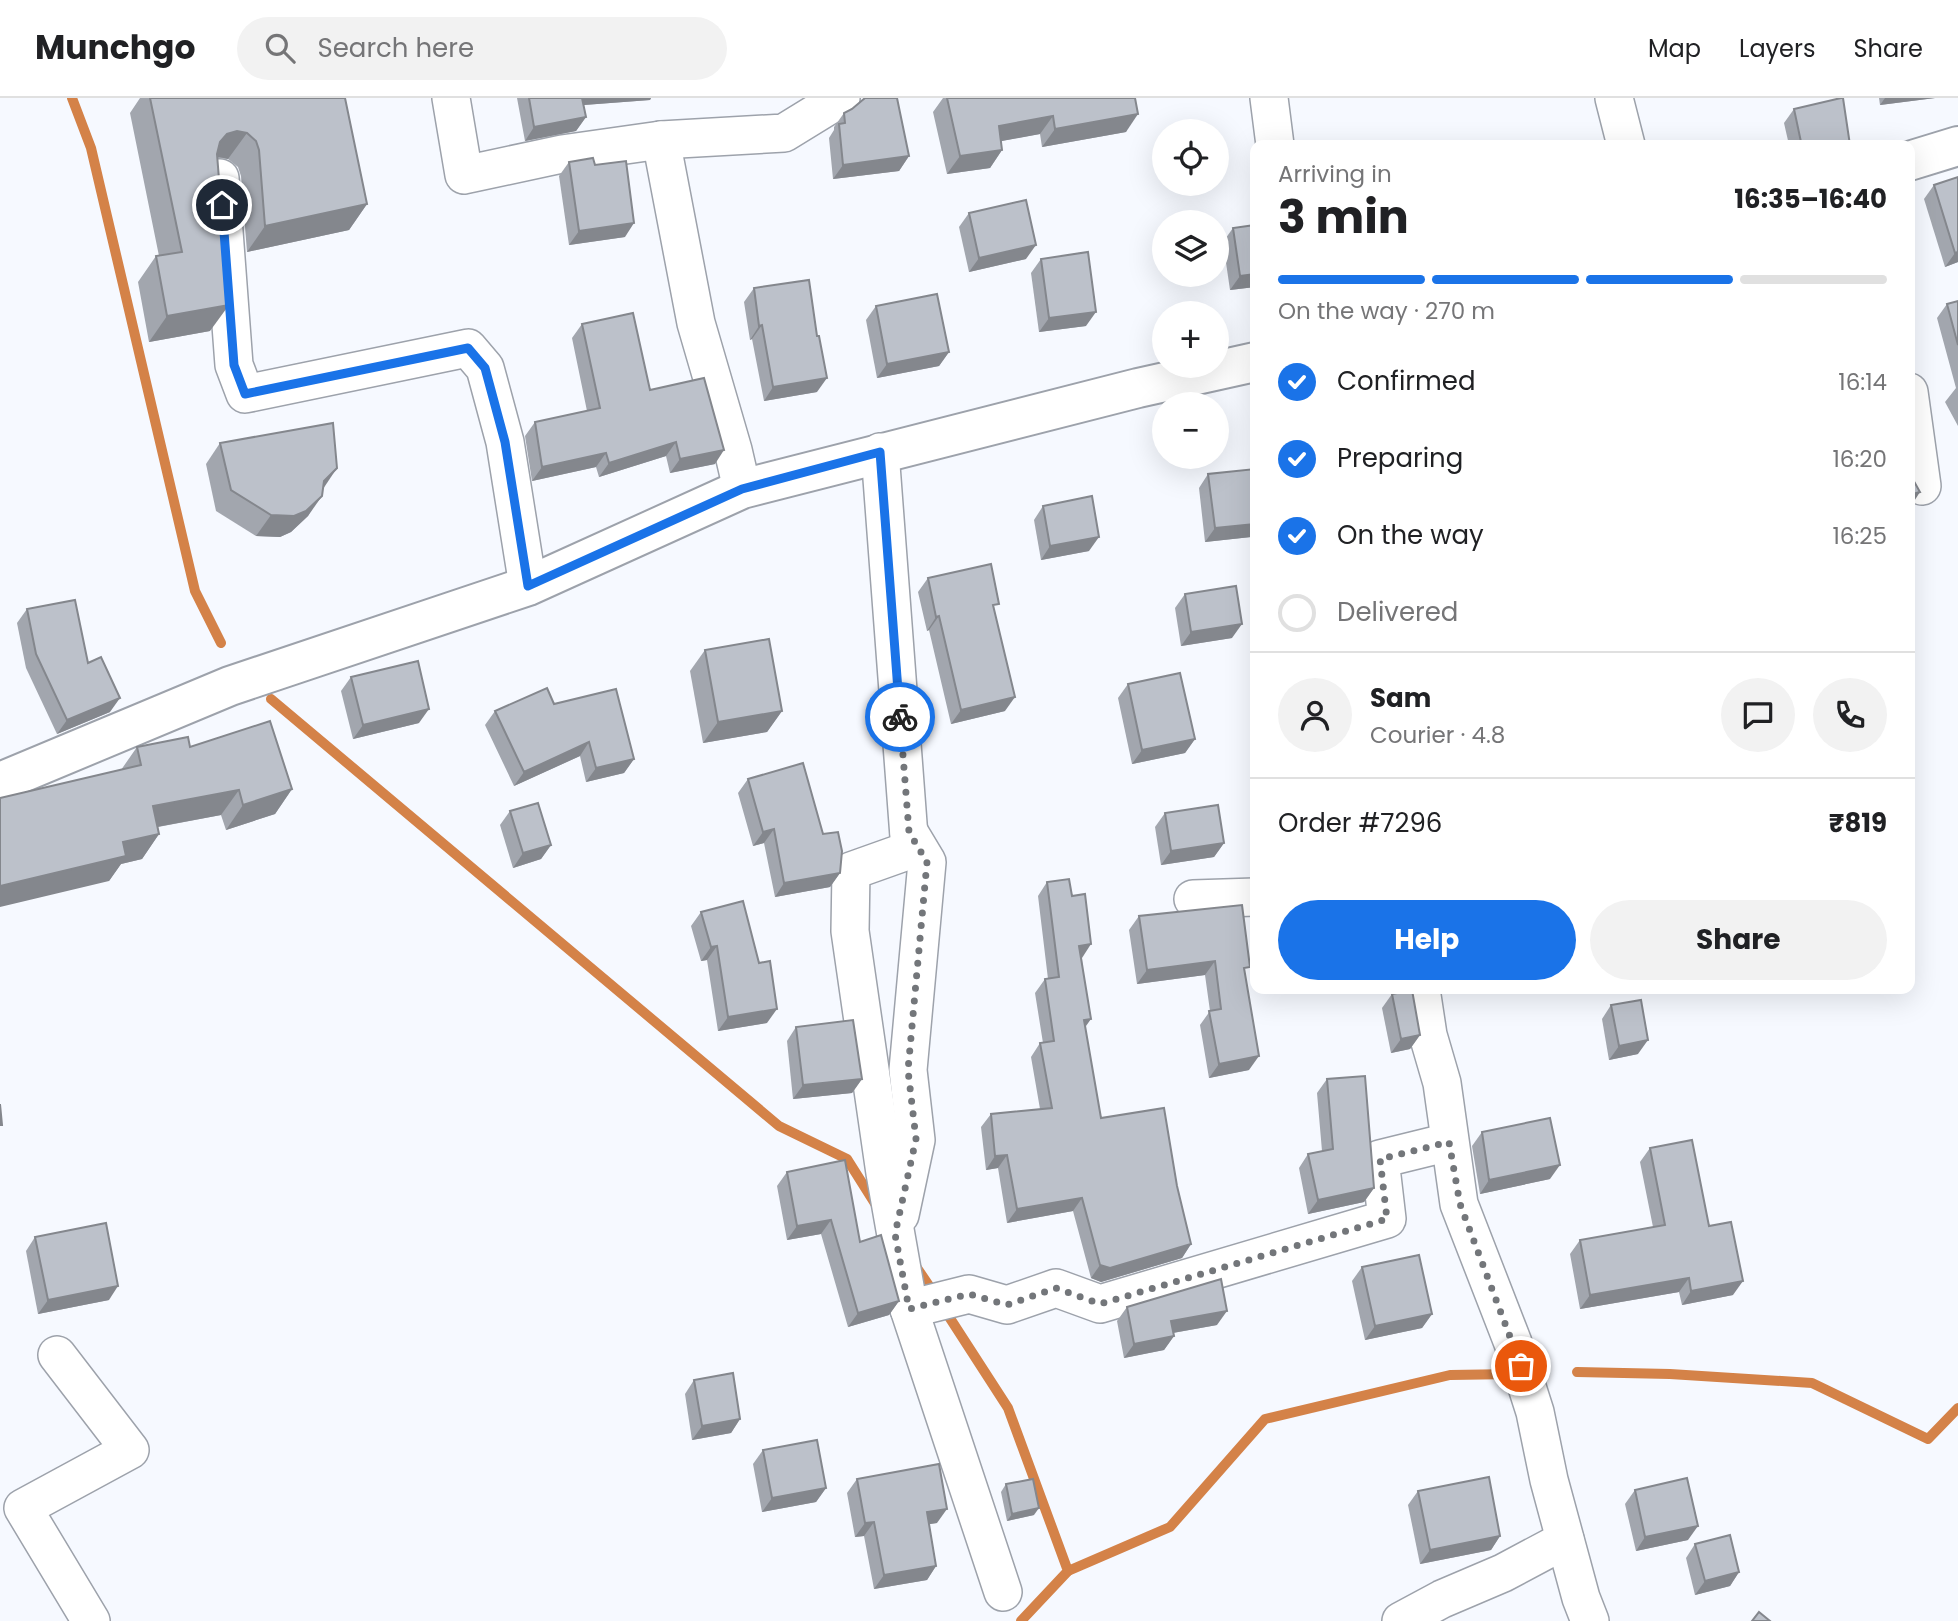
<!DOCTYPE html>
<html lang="en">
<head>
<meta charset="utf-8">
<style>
  :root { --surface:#fff; --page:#f2f2f2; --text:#202124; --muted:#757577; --line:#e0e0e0; --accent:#1a73e8 }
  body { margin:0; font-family:Poppins,sans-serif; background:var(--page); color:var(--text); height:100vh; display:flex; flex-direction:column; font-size:26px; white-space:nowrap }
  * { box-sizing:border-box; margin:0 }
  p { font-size:23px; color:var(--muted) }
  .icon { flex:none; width:38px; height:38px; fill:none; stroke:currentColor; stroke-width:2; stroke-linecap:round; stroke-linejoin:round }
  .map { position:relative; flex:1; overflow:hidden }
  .side { position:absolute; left:1250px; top:42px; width:665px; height:854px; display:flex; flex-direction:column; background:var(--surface); border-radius:14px; box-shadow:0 7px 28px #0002 }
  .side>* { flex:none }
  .fabs { position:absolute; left:1152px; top:21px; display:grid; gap:14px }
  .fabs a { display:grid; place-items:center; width:77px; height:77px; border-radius:50%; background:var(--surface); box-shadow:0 7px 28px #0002; font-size:35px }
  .pin { position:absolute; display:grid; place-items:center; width:60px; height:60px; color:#fff; margin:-30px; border:4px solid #fff; border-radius:50%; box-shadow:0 2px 7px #0007 }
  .courier { position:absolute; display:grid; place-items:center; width:70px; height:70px; margin:-35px; border:5px solid #1a73e8; border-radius:50%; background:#fff; color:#222; box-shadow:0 2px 9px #0007 }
  .headline em { font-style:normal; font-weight:700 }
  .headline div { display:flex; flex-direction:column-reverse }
  .headline { display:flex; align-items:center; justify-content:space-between; height:119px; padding:0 28px }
  h1 { font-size:46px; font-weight:700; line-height:52px }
  .bar { display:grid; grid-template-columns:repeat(4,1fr); gap:10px 7px; align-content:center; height:84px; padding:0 28px }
  .bar i { height:9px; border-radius:5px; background:var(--line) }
  .bar .selected { background:var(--accent) }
  .bar p { grid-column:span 4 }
  .line { display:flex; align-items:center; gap:18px; padding:0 28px; border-top:2px solid var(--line) }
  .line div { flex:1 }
  .round { display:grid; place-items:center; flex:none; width:74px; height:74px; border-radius:37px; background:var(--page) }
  ol { padding:0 28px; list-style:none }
  li { display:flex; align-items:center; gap:21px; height:77px }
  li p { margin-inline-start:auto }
  li .icon { padding:7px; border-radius:50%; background:var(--accent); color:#fff; stroke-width:4 }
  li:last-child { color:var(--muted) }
  li i { width:38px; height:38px; border:4px solid var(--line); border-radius:50% }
  .action { display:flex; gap:14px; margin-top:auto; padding:14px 28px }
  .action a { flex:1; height:80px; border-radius:42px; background:var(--accent); color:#fff; font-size:28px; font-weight:700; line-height:80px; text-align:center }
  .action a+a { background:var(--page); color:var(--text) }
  header { display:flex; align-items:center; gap:42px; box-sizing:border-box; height:98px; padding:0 35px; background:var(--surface); border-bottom:2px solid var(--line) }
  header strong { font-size:33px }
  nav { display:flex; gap:38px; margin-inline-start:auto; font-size:24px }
  .search { width:490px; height:63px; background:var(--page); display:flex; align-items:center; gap:18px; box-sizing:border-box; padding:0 24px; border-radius:38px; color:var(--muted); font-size:26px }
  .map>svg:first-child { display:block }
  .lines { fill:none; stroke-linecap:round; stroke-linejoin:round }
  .stream { stroke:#d48248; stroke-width:10 }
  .minor-casing { stroke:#9da2ab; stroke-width:40 }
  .tertiary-casing { stroke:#9da2ab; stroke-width:42 }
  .minor { stroke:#fff; stroke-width:37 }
  .tertiary { stroke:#fff; stroke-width:38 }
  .wall { fill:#a2a6ae }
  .shaded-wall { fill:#84878d }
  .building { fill:#bcc1ca; stroke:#84878d; stroke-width:2 }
  .done { stroke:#73767a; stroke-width:7; stroke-dasharray:0 12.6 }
  .route { stroke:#1a73e8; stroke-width:9 }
</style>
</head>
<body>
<header>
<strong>Munchgo</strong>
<div class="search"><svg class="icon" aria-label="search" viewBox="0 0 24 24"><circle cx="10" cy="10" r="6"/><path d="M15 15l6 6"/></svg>Search here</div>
<nav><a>Map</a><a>Layers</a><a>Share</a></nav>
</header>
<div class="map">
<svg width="1958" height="1523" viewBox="0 0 1958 1523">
  <rect width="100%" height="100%" fill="#f6f9ff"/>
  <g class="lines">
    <g class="stream">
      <polyline points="72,0 91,50 195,493 221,545"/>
      <polyline points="271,601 779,1028 847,1061 876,1107"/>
      <polyline points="915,1167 936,1198"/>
      <polyline points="944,1211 1008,1310 1068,1473 1021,1523"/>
      <polyline points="1577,1274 1670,1276 1812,1285 1928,1341 1958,1310"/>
      <polyline points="1068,1473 1170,1429 1265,1321 1450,1277 1514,1276"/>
    </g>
    <defs>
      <g id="minor">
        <polyline points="451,0 464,77 562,56 661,42 784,35 841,0"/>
        <polyline points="1269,0 1275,47"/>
        <polyline points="1614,0 1626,47"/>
        <polyline points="661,42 696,225 733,352 742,391"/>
        <polyline points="220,80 234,267 245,296 468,250 485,270 505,344 528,488"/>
        <polyline points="1909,294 1922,388"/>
        <polyline points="880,354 910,752 851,773 850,833 885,1075 909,1211 1003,1494"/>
        <polyline points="1193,801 1255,799"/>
        <polyline points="1421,891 1428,937 1442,985 1459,1106 1513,1245 1535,1314 1549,1382 1581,1500 1590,1523"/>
        <polyline points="900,1117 916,1042 908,972 927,764 909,734"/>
        <polyline points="909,1211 969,1196 1007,1207 1056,1190 1100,1206 1387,1121 1380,1061 1449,1044"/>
        <polyline points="57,1257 130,1352 23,1410 91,1523"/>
        <polyline points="1401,1523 1442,1501 1503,1475 1565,1442"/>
      </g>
      <g id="tertiary">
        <polyline points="1909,63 1958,48"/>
        <polyline points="0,684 230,588 528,488 742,391 1138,290 1255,264"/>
      </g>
    </defs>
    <use href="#minor" class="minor-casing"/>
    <use href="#tertiary" class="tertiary-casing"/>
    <use href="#minor" class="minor"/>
    <use href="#tertiary" class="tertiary"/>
  </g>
  <g class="wall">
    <polygon points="140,0 345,0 367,106 349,132 247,154 241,78 238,69 228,61 218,60 210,233 149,244 138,184 156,158 159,158 130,15"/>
    <polygon points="517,0 651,0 650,2 583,7 586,19 576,33 525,43"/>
    <polygon points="943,0 1135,0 1126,34 1042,49 1040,36 1001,43 1002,52 990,70 947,76 933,14"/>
    <polygon points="1879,0 1935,0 1880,7"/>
    <polygon points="1794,11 1850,47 1789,47 1784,25"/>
    <polygon points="844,15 909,58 899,73 833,81 829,40 834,32 834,29"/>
    <polygon points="569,64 595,67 625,139 569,147 559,78"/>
    <polygon points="1934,87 1958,164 1945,169 1924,101"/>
    <polygon points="969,115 1026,161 969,174 959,129"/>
    <polygon points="1255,127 1255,189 1230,192 1223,144 1233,130"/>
    <polygon points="1041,161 1086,228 1039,234 1031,175"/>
    <polygon points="754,190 817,238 817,294 764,303 752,241 750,242 744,204"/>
    <polygon points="1958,203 1958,328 1945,304 1956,290 1937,220 1947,206"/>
    <polygon points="876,208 949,254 939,268 877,280 866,222"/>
    <polygon points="582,226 650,292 715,366 670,375 666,358 599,379 596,369 532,383 525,338 535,324 587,313 572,240"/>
    <polygon points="220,345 323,391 308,418 291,434 280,439 256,438 216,413 206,366"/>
    <polygon points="1255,371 1255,456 1251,439 1205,444 1199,390 1208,376"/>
    <polygon points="1043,408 1089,453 1041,462 1034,422"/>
    <polygon points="928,480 1005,613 951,626 929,532 927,533 918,494"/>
    <polygon points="1185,496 1232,540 1181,548 1175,510"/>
    <polygon points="27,511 88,565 110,614 57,636 26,570 17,525"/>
    <polygon points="705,552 782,613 767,634 703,645 690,573"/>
    <polygon points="351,579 419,625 353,641 341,593"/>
    <polygon points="1128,586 1195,641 1185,655 1132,666 1118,600"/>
    <polygon points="554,606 634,661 624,675 586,684 580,658 514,688 485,627 495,613"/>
    <polygon points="137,649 190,649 292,691 275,716 226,732 221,717 158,729 159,736 142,761 121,766 109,783 121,672"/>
    <polygon points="748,681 840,775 830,789 775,799 764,745 753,748 738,695"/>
    <polygon points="510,713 551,747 541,761 513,770 500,727"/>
    <polygon points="1165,715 1224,745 1214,759 1161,767 1155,729"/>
    <polygon points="1047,784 1082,860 1085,929 1101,1020 1177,1088 1191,1146 1182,1160 1101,1184 1091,1180 1073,1113 1007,1125 998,1070 986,1072 981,1029 991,1016 1040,1011 1031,959 1040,945 1043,945 1035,895 1045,881 1048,881 1038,798"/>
    <polygon points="701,814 759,865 767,925 718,933 707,862 701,863 691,828"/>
    <polygon points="1139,818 1245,877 1249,972 1209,980 1200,927 1210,913 1205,877 1137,886 1129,832"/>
    <polygon points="1392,896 1420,937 1410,951 1391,955 1382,910"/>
    <polygon points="1611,907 1638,956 1609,962 1602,921"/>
    <polygon points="796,929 862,981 852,995 793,1001 787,943"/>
    <polygon points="1327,981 1374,1090 1364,1104 1308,1116 1299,1070 1308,1056 1322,1053 1317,995"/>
    <polygon points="1482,1034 1550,1081 1480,1096 1472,1048"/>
    <polygon points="1650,1050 1709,1128 1733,1197 1682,1207 1679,1194 1580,1211 1570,1156 1580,1142 1653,1129 1640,1064"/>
    <polygon points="787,1074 860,1144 899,1203 889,1217 848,1229 821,1136 787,1142 777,1088"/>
    <polygon points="35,1139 109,1202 38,1216 26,1153"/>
    <polygon points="1362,1169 1432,1216 1422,1230 1365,1242 1352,1183"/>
    <polygon points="1127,1209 1217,1227 1173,1235 1174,1238 1164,1252 1124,1260 1117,1223"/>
    <polygon points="694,1282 740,1321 731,1335 692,1342 685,1296"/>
    <polygon points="763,1352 826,1390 816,1404 762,1414 753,1366"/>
    <polygon points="857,1381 937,1425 929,1426 936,1468 927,1482 874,1491 864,1438 855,1439 847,1395"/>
    <polygon points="1006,1386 1034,1417 1007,1423 1001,1394"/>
    <polygon points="1635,1392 1688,1442 1636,1453 1625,1406"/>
    <polygon points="1418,1393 1500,1438 1491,1452 1420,1466 1408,1407"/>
    <polygon points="1695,1446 1739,1474 1730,1488 1695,1497 1686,1460"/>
  </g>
  <g class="shaded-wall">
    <polygon points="577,0 651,0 650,2 571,8"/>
    <polygon points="1885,0 1935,0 1880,7"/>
    <polygon points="1138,16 1126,34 1042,49 1055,31"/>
    <polygon points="1053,18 1040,36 986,46 999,28"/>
    <polygon points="586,19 576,33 525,43 534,29"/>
    <polygon points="237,33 247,35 228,61 219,59 209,62 220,44 227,36"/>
    <polygon points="1002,52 990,70 947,76 960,58"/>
    <polygon points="909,58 899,73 833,81 843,67"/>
    <polygon points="367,106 349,132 247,154 265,128"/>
    <polygon points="634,125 625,139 569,147 579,133"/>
    <polygon points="1036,147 1026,161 969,174 979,160"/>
    <polygon points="1958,154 1958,164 1945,169 1955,155"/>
    <polygon points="1255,176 1255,189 1230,192 1240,178"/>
    <polygon points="229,207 210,233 149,244 167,218"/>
    <polygon points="1096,214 1086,228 1039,234 1049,220"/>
    <polygon points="762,227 752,241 750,242 759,228"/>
    <polygon points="949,254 939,268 877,280 887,266"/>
    <polygon points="827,280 817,294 764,303 773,289"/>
    <polygon points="676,344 666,358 599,379 609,365"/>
    <polygon points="724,352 715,366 670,375 680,361"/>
    <polygon points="606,355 596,369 532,383 542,369"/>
    <polygon points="337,370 323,391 324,383"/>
    <polygon points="1920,394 1911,408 1909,408 1909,397"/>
    <polygon points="322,398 308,418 291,434 280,439 256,438 271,417"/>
    <polygon points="1255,426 1255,434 1251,439 1205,444 1215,430"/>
    <polygon points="1099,439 1089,453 1041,462 1050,448"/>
    <polygon points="939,518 929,532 927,533 936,519"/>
    <polygon points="1242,526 1232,540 1181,548 1191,534"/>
    <polygon points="1015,599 1005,613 951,626 961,612"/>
    <polygon points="120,600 110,614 57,636 67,622"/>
    <polygon points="429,611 419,625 353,641 363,627"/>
    <polygon points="782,613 767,634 703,645 718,624"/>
    <polygon points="1195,641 1185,655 1132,666 1142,652"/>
    <polygon points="589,644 580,658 514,688 524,674"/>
    <polygon points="634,661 624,675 586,684 596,670"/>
    <polygon points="292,691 275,716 226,732 243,707"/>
    <polygon points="239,692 221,717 135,733 153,708"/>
    <polygon points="774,731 764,745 753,748 763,734"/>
    <polygon points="159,736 142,761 121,766 109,783 0,809 0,788 123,744"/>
    <polygon points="1224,745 1214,759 1161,767 1171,753"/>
    <polygon points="551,747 541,761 513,770 523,755"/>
    <polygon points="840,775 830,789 775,799 784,785"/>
    <polygon points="1091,846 1082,860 1070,861 1079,848"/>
    <polygon points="717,848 707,862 701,863 711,849"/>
    <polygon points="1215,863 1205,877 1137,886 1147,872"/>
    <polygon points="777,911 767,925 718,933 728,919"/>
    <polygon points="1091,921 1081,935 1084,922"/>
    <polygon points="1420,937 1410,951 1391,955 1401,941"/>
    <polygon points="1648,942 1638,956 1609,962 1619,948"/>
    <polygon points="1259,958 1249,972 1209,980 1219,966"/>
    <polygon points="862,981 852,995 793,1001 803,987"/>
    <polygon points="1007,1057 998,1070 986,1072 995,1058"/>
    <polygon points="1560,1067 1550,1081 1480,1096 1489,1082"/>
    <polygon points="1374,1090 1364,1104 1308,1116 1318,1102"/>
    <polygon points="1082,1100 1073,1113 1007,1125 1017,1111"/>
    <polygon points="831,1122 821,1136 787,1142 797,1128"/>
    <polygon points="1191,1146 1182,1160 1101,1184 1091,1180 1100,1167"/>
    <polygon points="1689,1180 1679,1194 1580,1211 1590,1197"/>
    <polygon points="1743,1183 1733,1197 1682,1207 1691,1193"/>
    <polygon points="118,1188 109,1202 38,1216 48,1202"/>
    <polygon points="899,1203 889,1217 848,1229 858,1215"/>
    <polygon points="1227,1213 1217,1227 1161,1237 1171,1223"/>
    <polygon points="1432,1216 1422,1230 1365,1242 1375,1228"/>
    <polygon points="1174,1238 1164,1252 1124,1260 1134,1246"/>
    <polygon points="740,1321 731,1335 692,1342 702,1328"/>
    <polygon points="826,1390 816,1404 762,1414 772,1400"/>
    <polygon points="1039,1410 1034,1417 1007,1423 1012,1416"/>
    <polygon points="947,1411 937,1425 917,1428 927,1414"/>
    <polygon points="874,1424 864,1438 855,1439 865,1425"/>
    <polygon points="1698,1428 1688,1442 1636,1453 1645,1439"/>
    <polygon points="1500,1438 1491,1452 1420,1466 1430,1452"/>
    <polygon points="936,1468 927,1482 874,1491 884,1477"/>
    <polygon points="1739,1474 1730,1488 1695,1497 1705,1483"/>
  </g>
  <g class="building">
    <polygon points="150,0 345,0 367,106 265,128 259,52 256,43 247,35 237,33 227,36 220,44 217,56 229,207 167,218 156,158 182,154"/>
    <polygon points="529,0 582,0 586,19 534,29"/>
    <polygon points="865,0 897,0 909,58 843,67 839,26 845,25 844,15 852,11"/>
    <polygon points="947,0 1135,0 1138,16 1055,31 1053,18 999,28 1002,52 960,58"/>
    <polygon points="1841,0 1843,0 1850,47 1790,47 1790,46 1801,44 1794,11"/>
    <polygon points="593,60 595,67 626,63 634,125 579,133 569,64"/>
    <polygon points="1958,79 1958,154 1955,155 1934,87"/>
    <polygon points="1026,102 1036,147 979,160 969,115"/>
    <polygon points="1255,127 1255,176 1240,178 1233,130"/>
    <polygon points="1088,154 1096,214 1049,220 1041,161"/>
    <polygon points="809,182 817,238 819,238 827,280 773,289 762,227 759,228 754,190"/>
    <polygon points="937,196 949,254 887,266 876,208"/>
    <polygon points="1958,203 1958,247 1947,206"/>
    <polygon points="633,215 650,292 704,280 724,352 680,361 676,344 609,365 606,355 542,369 535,324 600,310 582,226"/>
    <polygon points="333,325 337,370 324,383 322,398 306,413 294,418 271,417 231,392 220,345"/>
    <polygon points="1909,364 1911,378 1920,394 1909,397"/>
    <polygon points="1255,371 1255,426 1215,430 1208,376"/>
    <polygon points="1092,398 1099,439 1050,448 1043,408"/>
    <polygon points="991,466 999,506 993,507 1015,599 961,612 939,518 936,519 928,480"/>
    <polygon points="1236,488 1242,526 1191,534 1185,496"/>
    <polygon points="75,502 88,565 101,559 120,600 67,622 36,556 27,511"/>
    <polygon points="769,541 782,613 718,624 705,552"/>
    <polygon points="418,563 429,611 363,627 351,579"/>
    <polygon points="1180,575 1195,641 1142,652 1128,586"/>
    <polygon points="547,590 554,606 616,591 634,661 596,670 589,644 524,674 495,613"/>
    <polygon points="270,623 292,691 243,707 239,692 153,708 159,736 123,744 126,758 0,788 0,700 141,667 137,649 188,639 190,649"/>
    <polygon points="803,665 823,736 838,734 842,753 840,775 784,785 774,731 763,734 748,681"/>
    <polygon points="538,705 551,747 523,755 510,713"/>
    <polygon points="1218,707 1224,745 1171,753 1165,715"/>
    <polygon points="1069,781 1072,798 1085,796 1091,846 1079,848 1091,921 1084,922 1101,1020 1164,1010 1177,1088 1191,1146 1110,1170 1100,1167 1082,1100 1017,1111 1007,1057 995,1058 991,1016 1052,1010 1040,945 1054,943 1045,881 1059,879 1047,784"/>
    <polygon points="743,803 759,865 770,863 777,911 728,919 717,848 711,849 701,814"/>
    <polygon points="1242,807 1250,869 1244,870 1259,958 1219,966 1209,913 1221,911 1215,863 1147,872 1139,818"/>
    <polygon points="1412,892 1420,937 1401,941 1392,896"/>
    <polygon points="1641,902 1648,942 1619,948 1611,907"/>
    <polygon points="853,922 862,981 803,987 796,929"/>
    <polygon points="1365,978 1374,1090 1318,1102 1308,1056 1333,1051 1327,981"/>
    <polygon points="0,1006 2,1027 0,1027"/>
    <polygon points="1550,1020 1560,1067 1489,1082 1482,1034"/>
    <polygon points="1692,1042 1709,1128 1731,1124 1743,1183 1691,1193 1689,1180 1590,1197 1580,1142 1665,1127 1650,1050"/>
    <polygon points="845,1062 860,1144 881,1137 899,1203 858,1215 831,1122 797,1128 787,1074"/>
    <polygon points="106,1125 118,1188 48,1202 35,1139"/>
    <polygon points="1419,1157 1432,1216 1375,1228 1362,1169"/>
    <polygon points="1221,1181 1227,1213 1171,1223 1174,1238 1134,1246 1127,1209"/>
    <polygon points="733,1275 740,1321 702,1328 694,1282"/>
    <polygon points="817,1342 826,1390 772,1400 763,1352"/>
    <polygon points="939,1366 947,1411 927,1414 936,1468 884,1477 874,1424 865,1425 857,1381"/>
    <polygon points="1489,1379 1500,1438 1430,1452 1418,1393"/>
    <polygon points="1687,1380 1698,1428 1645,1439 1635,1392"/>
    <polygon points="1033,1381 1039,1410 1012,1416 1006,1386"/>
    <polygon points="1730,1437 1739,1474 1705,1483 1695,1446"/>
    <polygon points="1759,1514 1770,1523 1752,1523"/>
  </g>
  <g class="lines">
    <polyline class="done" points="900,619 909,734 927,764 908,972 916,1041 895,1136 909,1211 969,1196 1007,1207 1056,1190 1100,1206 1387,1121 1380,1061 1449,1044 1460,1106 1521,1268"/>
    <polyline class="route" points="222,107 234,267 245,296 468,250 485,270 505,344 528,488 742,391 880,354 900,619"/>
  </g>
</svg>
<div class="fabs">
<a><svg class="icon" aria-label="locate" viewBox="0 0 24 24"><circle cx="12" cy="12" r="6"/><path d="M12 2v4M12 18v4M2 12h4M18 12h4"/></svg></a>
<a><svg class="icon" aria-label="layers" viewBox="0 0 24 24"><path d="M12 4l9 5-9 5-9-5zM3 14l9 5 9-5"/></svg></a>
<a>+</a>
<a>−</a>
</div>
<div class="pin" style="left:1521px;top:1268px;background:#ea580c"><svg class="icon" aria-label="bag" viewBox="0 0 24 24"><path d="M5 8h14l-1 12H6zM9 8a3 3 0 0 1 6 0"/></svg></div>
<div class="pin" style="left:222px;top:107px;background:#1f2937"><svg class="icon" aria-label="home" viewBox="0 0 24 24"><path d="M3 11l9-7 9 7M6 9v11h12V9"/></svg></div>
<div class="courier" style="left:900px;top:619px"><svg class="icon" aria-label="bike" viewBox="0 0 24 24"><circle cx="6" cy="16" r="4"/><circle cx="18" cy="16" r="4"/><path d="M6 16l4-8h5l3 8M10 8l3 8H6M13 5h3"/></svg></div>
<section class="side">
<div class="headline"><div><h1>3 min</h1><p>Arriving in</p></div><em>16:35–16:40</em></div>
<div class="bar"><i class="selected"></i><i class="selected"></i><i class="selected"></i><i></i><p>On the way · 270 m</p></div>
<ol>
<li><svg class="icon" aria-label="check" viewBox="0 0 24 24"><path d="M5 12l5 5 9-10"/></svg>Confirmed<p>16:14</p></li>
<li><svg class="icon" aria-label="check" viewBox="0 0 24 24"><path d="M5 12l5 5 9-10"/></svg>Preparing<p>16:20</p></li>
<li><svg class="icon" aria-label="check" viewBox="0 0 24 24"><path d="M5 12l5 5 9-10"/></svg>On the way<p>16:25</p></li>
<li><i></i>Delivered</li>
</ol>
<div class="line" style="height:126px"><a class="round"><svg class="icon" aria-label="person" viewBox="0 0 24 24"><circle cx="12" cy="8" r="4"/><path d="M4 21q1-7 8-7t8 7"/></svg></a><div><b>Sam</b><p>Courier · 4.8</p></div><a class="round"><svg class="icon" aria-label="chat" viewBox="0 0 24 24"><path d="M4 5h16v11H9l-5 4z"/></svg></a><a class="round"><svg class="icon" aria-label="phone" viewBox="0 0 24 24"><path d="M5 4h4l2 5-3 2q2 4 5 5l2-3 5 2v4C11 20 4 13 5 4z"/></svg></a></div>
<div class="line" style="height:91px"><div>Order #7296</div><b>₹819</b></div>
<div class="action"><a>Help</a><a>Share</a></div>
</section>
</div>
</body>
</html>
